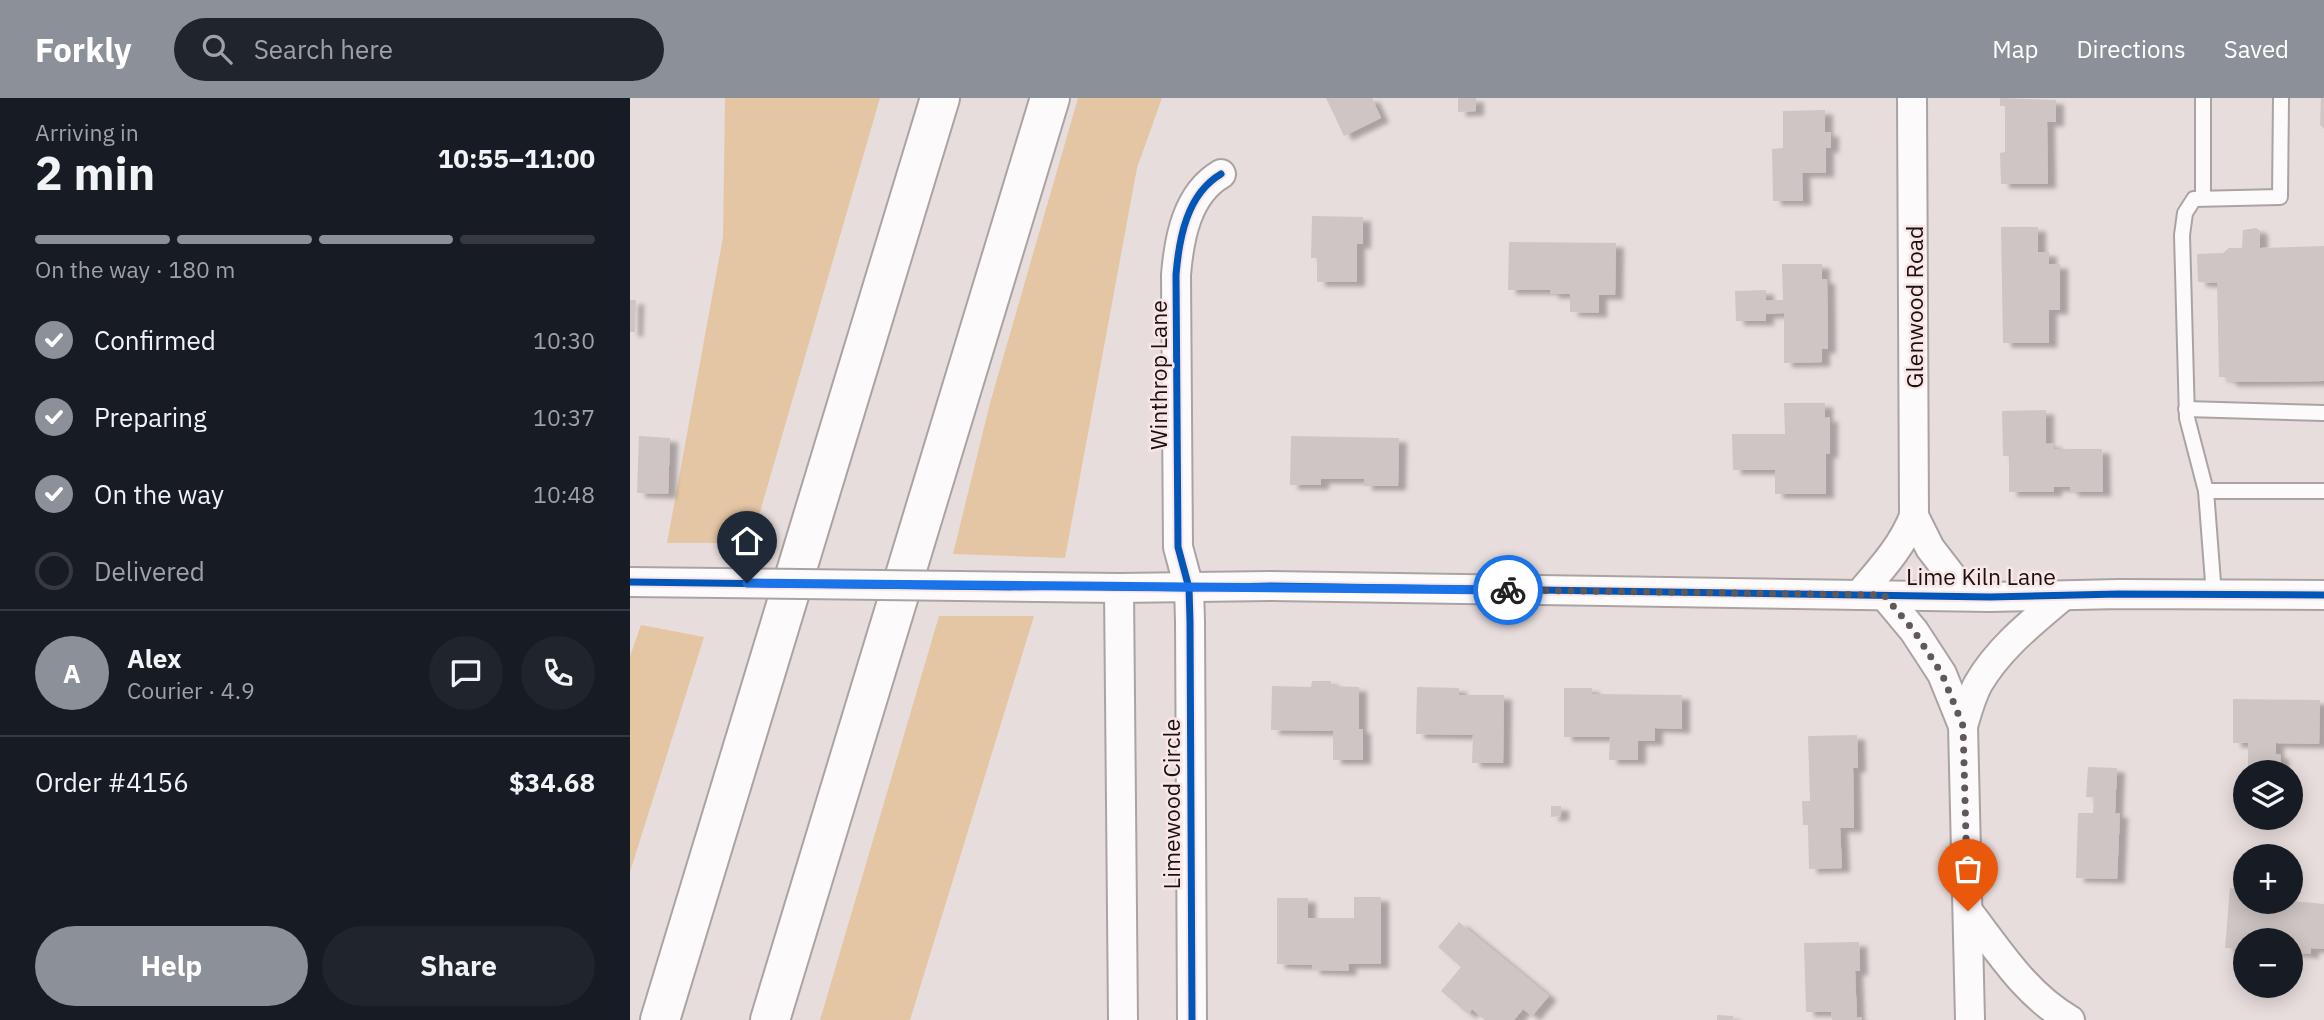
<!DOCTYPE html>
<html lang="en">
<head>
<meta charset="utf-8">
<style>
  :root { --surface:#171b24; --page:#20242c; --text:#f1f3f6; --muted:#9ea1a6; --line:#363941; --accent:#8c9099 }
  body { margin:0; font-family:"IBM Plex Sans",sans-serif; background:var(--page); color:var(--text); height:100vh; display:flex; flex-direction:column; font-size:26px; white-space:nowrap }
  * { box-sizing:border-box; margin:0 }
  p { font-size:23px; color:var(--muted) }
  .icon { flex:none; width:38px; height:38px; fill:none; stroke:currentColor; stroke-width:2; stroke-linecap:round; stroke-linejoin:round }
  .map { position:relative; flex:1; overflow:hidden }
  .sheet { display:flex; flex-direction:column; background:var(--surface); width:630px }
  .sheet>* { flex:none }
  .controls { position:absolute; left:1603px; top:662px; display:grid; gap:14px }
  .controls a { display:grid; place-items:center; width:70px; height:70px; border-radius:50%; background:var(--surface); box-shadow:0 4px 18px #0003; font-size:35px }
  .pin { position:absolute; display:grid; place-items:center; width:60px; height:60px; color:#fff; margin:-72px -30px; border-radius:50% 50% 50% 0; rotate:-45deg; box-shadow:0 0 7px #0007 }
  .pin .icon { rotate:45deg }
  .courier { position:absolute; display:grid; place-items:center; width:70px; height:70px; margin:-35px; border:5px solid #1a73e8; border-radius:50%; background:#fff; color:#222; box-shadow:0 2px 9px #0007 }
  .head em { font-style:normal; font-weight:800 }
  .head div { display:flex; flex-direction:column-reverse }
  .head { display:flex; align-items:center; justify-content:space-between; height:119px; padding:0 35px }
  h1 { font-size:46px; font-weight:800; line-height:52px }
  .bar { display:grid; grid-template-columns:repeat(4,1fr); gap:10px 7px; align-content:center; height:84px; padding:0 35px }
  .bar i { height:9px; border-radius:5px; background:var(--line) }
  .bar .on { background:var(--accent) }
  .bar p { grid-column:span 4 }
  .line { display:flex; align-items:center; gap:18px; padding:0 35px; border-top:2px solid var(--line) }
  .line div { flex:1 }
  .round { display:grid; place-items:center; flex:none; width:74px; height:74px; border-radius:37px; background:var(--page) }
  ol { padding:0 35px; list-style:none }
  li { display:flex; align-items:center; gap:21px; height:77px }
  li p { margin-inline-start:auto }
  li .icon { padding:7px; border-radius:50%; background:var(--accent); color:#fff; stroke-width:4 }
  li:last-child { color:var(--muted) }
  li i { width:38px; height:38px; border:4px solid var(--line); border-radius:50% }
  .cta { display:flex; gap:14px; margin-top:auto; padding:14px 35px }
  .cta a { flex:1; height:80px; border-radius:42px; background:var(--accent); color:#fff; font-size:28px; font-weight:800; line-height:80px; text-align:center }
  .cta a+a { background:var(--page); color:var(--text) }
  header { display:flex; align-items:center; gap:42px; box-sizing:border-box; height:98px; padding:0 35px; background:var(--accent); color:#fff }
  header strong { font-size:33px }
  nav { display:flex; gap:38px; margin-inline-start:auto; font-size:24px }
  .search { width:490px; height:63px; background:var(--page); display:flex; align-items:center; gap:18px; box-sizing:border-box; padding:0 24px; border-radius:38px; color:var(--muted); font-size:26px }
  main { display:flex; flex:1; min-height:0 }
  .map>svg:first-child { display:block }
  .green { fill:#e4c6a5 }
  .building { fill:#cec5c4; filter:url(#shadow) }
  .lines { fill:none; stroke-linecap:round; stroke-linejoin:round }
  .service-casing { stroke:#aba3a3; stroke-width:18 }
  .minor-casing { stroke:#aba3a3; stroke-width:32 }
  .motorway-casing { stroke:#aba3a3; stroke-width:42 }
  .service { stroke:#fcfafa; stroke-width:14 }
  .minor { stroke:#fcfafa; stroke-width:28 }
  .motorway { stroke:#fcfafa; stroke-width:38 }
  .minor-bridge-casing { stroke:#aba3a3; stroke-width:32; stroke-linecap:butt }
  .minor-bridge { stroke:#fcfafa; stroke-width:28 }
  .cycleway-casing { stroke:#fae6e6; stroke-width:11 }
  .cycleway { stroke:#0057b8; stroke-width:7 }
  .done { stroke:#615858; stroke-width:7; stroke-dasharray:0 12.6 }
  .route { stroke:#1a73e8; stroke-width:9 }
  .labels { text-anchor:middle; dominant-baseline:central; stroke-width:5; stroke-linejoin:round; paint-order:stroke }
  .street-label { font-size:23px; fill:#181111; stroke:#fae6e6 }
</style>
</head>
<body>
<header>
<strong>Forkly</strong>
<div class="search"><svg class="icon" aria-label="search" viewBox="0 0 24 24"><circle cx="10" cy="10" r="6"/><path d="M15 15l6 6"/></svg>Search here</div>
<nav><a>Map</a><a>Directions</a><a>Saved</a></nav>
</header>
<main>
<section class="sheet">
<div class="head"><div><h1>2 min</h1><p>Arriving in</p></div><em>10:55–11:00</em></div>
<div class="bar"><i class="on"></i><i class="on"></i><i class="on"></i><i></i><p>On the way · 180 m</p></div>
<ol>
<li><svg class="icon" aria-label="check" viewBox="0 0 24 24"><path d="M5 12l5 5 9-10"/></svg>Confirmed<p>10:30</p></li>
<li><svg class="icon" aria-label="check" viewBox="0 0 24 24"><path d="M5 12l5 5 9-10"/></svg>Preparing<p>10:37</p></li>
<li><svg class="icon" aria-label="check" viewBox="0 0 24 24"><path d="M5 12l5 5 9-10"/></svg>On the way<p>10:48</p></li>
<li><i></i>Delivered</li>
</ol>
<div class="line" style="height:126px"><b class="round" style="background:var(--accent);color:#fff">A</b><div><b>Alex</b><p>Courier · 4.9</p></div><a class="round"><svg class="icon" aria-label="chat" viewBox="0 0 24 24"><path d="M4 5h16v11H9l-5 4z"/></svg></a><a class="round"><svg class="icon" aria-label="phone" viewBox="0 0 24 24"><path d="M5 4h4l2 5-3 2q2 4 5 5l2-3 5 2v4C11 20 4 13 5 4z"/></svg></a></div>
<div class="line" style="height:91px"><div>Order #4156</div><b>$34.68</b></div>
<div class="cta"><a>Help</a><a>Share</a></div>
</section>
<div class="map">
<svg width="1694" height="922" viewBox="0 0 1694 922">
  <defs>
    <filter id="shadow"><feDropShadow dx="8" dy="4.5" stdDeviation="2" flood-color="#0004"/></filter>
  </defs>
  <rect width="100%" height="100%" fill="#e8dddd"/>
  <g class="green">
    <polygon points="95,0 250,0 121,445 37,445 93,139"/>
    <polygon points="448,0 532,0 507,70 435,460 323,456 360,305"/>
    <polygon points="309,518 404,518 280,922 190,922"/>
    <polygon points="11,527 74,539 0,774 0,558"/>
  </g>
  <g class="building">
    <polygon points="696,0 742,0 751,20 714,38"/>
    <polygon points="828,0 846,0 846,13 828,14"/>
    <polygon points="1370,0 1426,2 1426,24 1417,24 1418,86 1371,86 1370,55 1375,54 1375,8 1370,8"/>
    <polygon points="1691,0 1694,0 1694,31 1690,27"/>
    <polygon points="1195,12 1195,34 1201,34 1201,50 1196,50 1196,75 1172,75 1173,103 1143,103 1142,51 1153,50 1153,13"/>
    <polygon points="682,118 733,119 733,146 727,146 727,184 687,184 687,160 681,160"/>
    <polygon points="1371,129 1408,129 1408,154 1419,154 1419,166 1430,166 1430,212 1419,212 1419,245 1373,245"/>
    <polygon points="1626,130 1630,133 1630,150 1694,148 1694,283 1601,284 1595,279 1589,279 1587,185 1568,184 1567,156 1593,155 1599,150 1612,150 1613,132"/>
    <polygon points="879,144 986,145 985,197 969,197 969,215 940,214 940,196 920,196 921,192 878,192"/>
    <polygon points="1152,166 1192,166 1192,181 1197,181 1198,251 1192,251 1192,264 1154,265 1154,215 1136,216 1136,223 1106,223 1105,193 1136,192 1136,202 1153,202"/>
    <polygon points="0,202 6,202 5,234 0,234"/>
    <polygon points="1154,305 1195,305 1195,320 1200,319 1200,355 1196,356 1196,396 1145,396 1145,372 1103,372 1102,336 1155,336"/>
    <polygon points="1416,312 1416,346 1424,345 1424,351 1472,351 1473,394 1440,394 1440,389 1424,389 1424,394 1379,394 1379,358 1373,358 1372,313"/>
    <polygon points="9,338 40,340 38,396 7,395"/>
    <polygon points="661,338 769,340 768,388 734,388 734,381 691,381 691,387 660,387"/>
    <polygon points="682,583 701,583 701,588 729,589 729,631 733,631 733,662 703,662 703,633 641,632 642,588 681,589"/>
    <polygon points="787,589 829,590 829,597 874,597 873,665 842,665 843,637 786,636"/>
    <polygon points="934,590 962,590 962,596 1052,597 1052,631 1025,630 1025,643 1008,643 1008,662 979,662 980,639 934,639"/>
    <polygon points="1603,601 1690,602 1689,646 1646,645 1646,656 1651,657 1651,674 1618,674 1618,645 1603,645"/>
    <polygon points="1227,637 1228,670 1223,670 1224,730 1210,730 1212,770 1179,771 1178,727 1173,727 1172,703 1180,703 1178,638"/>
    <polygon points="1458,669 1487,670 1485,715 1490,715 1487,781 1446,780 1448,715 1463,715 1464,699 1456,699"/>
    <polygon points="921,708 931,708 931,718 921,719"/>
    <polygon points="1600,790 1615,792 1615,803 1661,803 1694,806 1694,851 1681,850 1681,856 1663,854 1661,842 1615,842 1615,851 1595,850"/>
    <polygon points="724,799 751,799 751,866 718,866 719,873 682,872 682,867 647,866 647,800 678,800 678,820 724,820"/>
    <polygon points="829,824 919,898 902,918 893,911 884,922 855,922 842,911 838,916 811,893 831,869 808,849"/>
    <polygon points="1229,844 1230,873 1225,873 1227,920 1232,919 1232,922 1202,922 1201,914 1176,914 1174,845"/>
    <polygon points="1087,917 1103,918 1102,922 1087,922"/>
  </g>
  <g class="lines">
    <defs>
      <g id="service">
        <polyline points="1573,100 1573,0"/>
        <polyline points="1556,311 1694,315"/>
        <polyline points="1576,393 1694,393"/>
        <polyline points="1584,497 1576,393 1557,320 1552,137 1555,115 1564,101 1650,99 1651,0"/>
      </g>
      <g id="minor">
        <polyline points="1284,418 1300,450 1337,498"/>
        <polyline points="0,484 90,485"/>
        <polyline points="329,488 489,490 641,488 1360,499 1489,496 1694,497"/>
        <polyline points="489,490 493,922"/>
        <path d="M 1229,497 C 1250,472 1272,449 1284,418 L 1282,0"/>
        <polyline points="1254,497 1284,533 1312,576 1333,628 1340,922"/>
        <path d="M 1333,628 C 1337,615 1341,599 1348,586 C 1369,550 1401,525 1433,498"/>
        <path d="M 1338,813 C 1369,853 1395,896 1440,922"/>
        <path d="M 562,922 L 560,523 L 559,490 L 548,449 L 546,177 C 549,140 557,96 591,76"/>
      </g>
      <g id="motorway">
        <polyline points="30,922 310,0"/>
        <polyline points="140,922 420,0"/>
      </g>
    </defs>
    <use href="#service" class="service-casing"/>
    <use href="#minor" class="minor-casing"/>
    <use href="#motorway" class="motorway-casing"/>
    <use href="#service" class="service"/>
    <use href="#minor" class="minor"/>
    <use href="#motorway" class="motorway"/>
    <defs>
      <polyline id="minor-bridge" points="90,485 329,488"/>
    </defs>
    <use href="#minor-bridge" class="minor-bridge-casing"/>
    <use href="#minor-bridge" class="minor-bridge"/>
    <defs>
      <g id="cycleway">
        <polyline points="0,484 380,489 438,488 559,490 641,488 1360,499 1489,496 1694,497"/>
        <path d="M 562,922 L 560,523 L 559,490 L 548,449 L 546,177 C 549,140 557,96 591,76"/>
      </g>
    </defs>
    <use href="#cycleway" class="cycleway-casing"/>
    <use href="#cycleway" class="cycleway"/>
  </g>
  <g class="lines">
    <polyline class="done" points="878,492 1254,497 1284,533 1312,576 1333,628 1338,813"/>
    <polyline class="route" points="117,485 878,492"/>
  </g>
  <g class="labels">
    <g class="street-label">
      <text transform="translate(1284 209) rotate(-90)">Glenwood Road</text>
      <text transform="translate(528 277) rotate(-90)">Winthrop Lane</text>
      <text x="1351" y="478">Lime Kiln Lane</text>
      <text transform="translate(541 706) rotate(-90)">Limewood Circle</text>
    </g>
  </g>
</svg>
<div class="controls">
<a><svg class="icon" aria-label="layers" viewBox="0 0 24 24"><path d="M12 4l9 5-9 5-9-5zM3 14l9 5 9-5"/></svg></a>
<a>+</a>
<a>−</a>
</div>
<div class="pin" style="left:1338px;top:813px;background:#ea580c"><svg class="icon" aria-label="bag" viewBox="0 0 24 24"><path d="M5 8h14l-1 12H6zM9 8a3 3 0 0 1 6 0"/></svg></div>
<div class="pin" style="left:117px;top:485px;background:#1f2937"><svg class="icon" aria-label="home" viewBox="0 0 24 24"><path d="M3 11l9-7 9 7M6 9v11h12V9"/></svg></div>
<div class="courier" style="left:878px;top:492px"><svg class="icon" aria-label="bike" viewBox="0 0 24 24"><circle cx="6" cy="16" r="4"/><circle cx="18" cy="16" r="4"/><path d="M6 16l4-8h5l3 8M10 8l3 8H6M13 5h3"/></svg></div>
</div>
</main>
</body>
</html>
